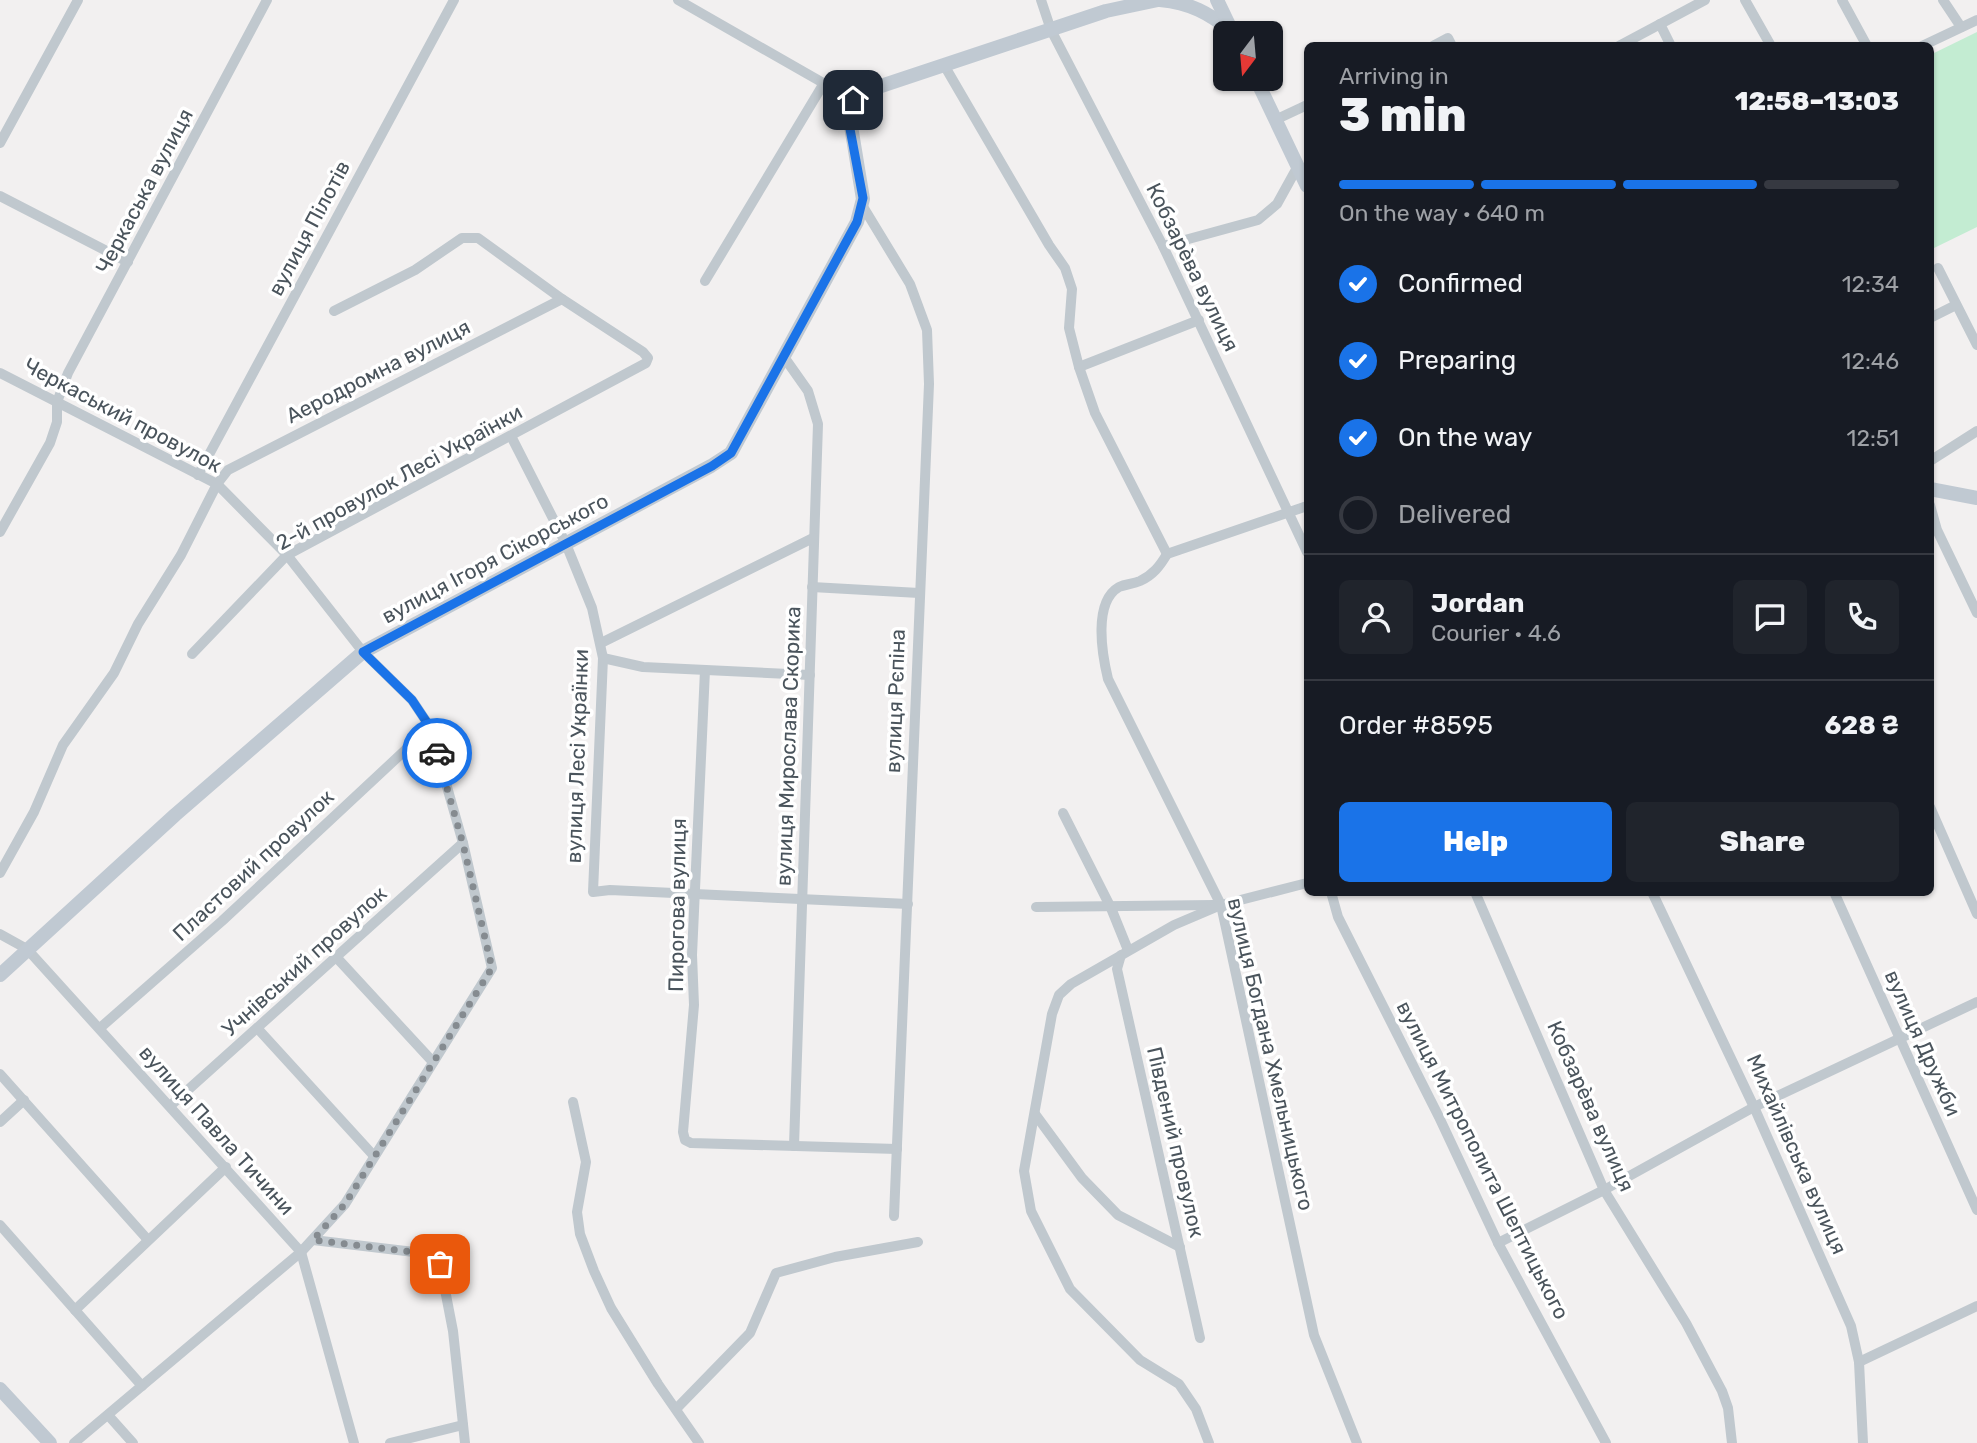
<!DOCTYPE html>
<html lang="en">
<head>
<meta charset="utf-8">
<style>
  :root { --surface:#171b24; --page:#20242c; --text:#f1f3f6; --muted:#9ea1a6; --line:#363941; --accent:#1a73e8 }
  body { margin:0; font-family:Rubik,sans-serif; background:var(--page); color:var(--text); height:100vh; display:flex; flex-direction:column; font-size:26px; white-space:nowrap }
  * { box-sizing:border-box; margin:0 }
  p { font-size:23px; color:var(--muted) }
  .icon { flex:none; width:38px; height:38px; fill:none; stroke:currentColor; stroke-width:2; stroke-linecap:round; stroke-linejoin:round }
  .map { position:relative; flex:1; overflow:hidden }
  .drawer { position:absolute; left:1304px; top:42px; width:630px; height:854px; display:flex; flex-direction:column; background:var(--surface); border-radius:10px; box-shadow:0 2px 5px #0004 }
  .drawer>* { flex:none }
  .needle { width:46px; rotate:196deg }
  .tools { position:absolute; left:1213px; top:21px; display:grid; gap:14px }
  .tools a { display:grid; place-items:center; width:70px; height:70px; border-radius:10px; background:var(--surface); box-shadow:0 2px 5px #0004; font-size:35px }
  .pin { position:absolute; display:grid; place-items:center; width:60px; height:60px; color:#fff; margin:-30px; border-radius:14px; box-shadow:0 4px 10px #0006 }
  .courier { position:absolute; display:grid; place-items:center; width:70px; height:70px; margin:-35px; border:5px solid #1a73e8; border-radius:50%; background:#fff; color:#222; box-shadow:0 2px 9px #0007 }
  .summary em { font-style:normal; font-weight:800 }
  .summary div { display:flex; flex-direction:column-reverse }
  .summary { display:flex; align-items:center; justify-content:space-between; height:119px; padding:0 35px }
  h1 { font-size:46px; font-weight:800; line-height:52px }
  .bar { display:grid; grid-template-columns:repeat(4,1fr); gap:10px 7px; align-content:center; height:84px; padding:0 35px }
  .bar i { height:9px; border-radius:5px; background:var(--line) }
  .bar .active { background:var(--accent) }
  .bar p { grid-column:span 4 }
  .line { display:flex; align-items:center; gap:18px; padding:0 35px; border-top:2px solid var(--line) }
  .line div { flex:1 }
  .round { display:grid; place-items:center; flex:none; width:74px; height:74px; border-radius:10px; background:var(--page) }
  ol { padding:0 35px; list-style:none }
  li { display:flex; align-items:center; gap:21px; height:77px }
  li p { margin-inline-start:auto }
  li .icon { padding:7px; border-radius:50%; background:var(--accent); color:#fff; stroke-width:4 }
  li:last-child { color:var(--muted) }
  li i { width:38px; height:38px; border:4px solid var(--line); border-radius:50% }
  .button { display:flex; gap:14px; margin-top:auto; padding:14px 35px }
  .button a { flex:1; height:80px; border-radius:10px; background:var(--accent); color:#fff; font-size:28px; font-weight:800; line-height:80px; text-align:center }
  .button a+a { background:var(--page); color:var(--text) }
  .map>svg:first-child { display:block }
  .green { fill:#c3ecd2 }
  .lines { fill:none; stroke-linecap:round; stroke-linejoin:round }
  .street { stroke:#c0c8ce; stroke-width:10 }
  .secondary { stroke:#c0c9d2; stroke-width:14 }
  .done { stroke:#858b90; stroke-width:7; stroke-dasharray:0 12.6 }
  .route { stroke:#1a73e8; stroke-width:9 }
  .labels { text-anchor:middle; dominant-baseline:central; stroke-width:7; stroke-linejoin:round; paint-order:stroke }
  .street-label { font-size:21px; fill:#4a545c; stroke:#fff }
</style>
</head>
<body>
<div class="map">
<svg width="1977" height="1443" viewBox="0 0 1977 1443">
  <rect width="100%" height="100%" fill="#f2f0f0"/>
  <polygon class="green" points="1977,32 1977,227 1930,250 1930,55"/>
  <g class="lines">
    <g class="street">
      <polyline points="678,0 853,100"/>
      <polyline points="1041,0 1051,30 1163,246 1307,552"/>
      <polyline points="1745,0 1771,46"/>
      <polyline points="1842,0 1867,46"/>
      <polyline points="1943,0 1961,27"/>
      <polyline points="1660,24 1671,46"/>
      <polyline points="1433,46 1448,38 1452,46"/>
      <polyline points="1619,46 1705,0"/>
      <polyline points="1922,46 1977,20"/>
      <polyline points="944,65 1049,245 1065,268 1072,289 1069,328 1079,367 1095,413 1167,554"/>
      <polyline points="1275,120 1307,105"/>
      <polyline points="0,143 78,0"/>
      <polyline points="0,196 128,262"/>
      <polyline points="862,205 910,284 927,330 929,384 894,1216"/>
      <polyline points="1163,246 1258,220 1277,204 1298,166"/>
      <polyline points="1938,268 1977,345"/>
      <polyline points="705,281 824,83"/>
      <polyline points="1930,318 1956,305"/>
      <polyline points="784,357 808,391 818,424 794,1146"/>
      <polyline points="1079,367 1199,320"/>
      <polyline points="0,373 217,484 287,555 363,652 412,700 430,727 463,843 492,968 345,1204 301,1252 74,1443"/>
      <polyline points="511,436 566,544 592,608 603,658 593,892 610,890 908,904"/>
      <polyline points="1930,461 1977,431"/>
      <polyline points="198,475 454,0"/>
      <polyline points="1930,505 1937,530 1977,613"/>
      <polyline points="0,532 50,443 57,422 57,402 68,373 267,0"/>
      <path d="M 1167,554 C 1160,566 1153,575 1140,581 C 1133,584 1126,584 1119,587 C 1093,602 1102,654 1108,679 L 1221,905 L 1314,1335 L 1357,1443"/>
      <polyline points="1167,554 1307,506"/>
      <polyline points="812,587 919,593"/>
      <polyline points="601,643 813,538"/>
      <polyline points="192,654 287,555 646,363 648,358 643,352 562,299 478,238 462,238 415,270 334,311"/>
      <polyline points="603,658 643,667 810,675"/>
      <polyline points="705,670 692,955 694,1005 683,1132 685,1140 691,1143 897,1149"/>
      <polyline points="1930,807 1977,914"/>
      <polyline points="1063,813 1111,908 1128,950"/>
      <polyline points="0,873 34,812 63,745 114,673 138,624 181,555 217,484 228,470 562,299"/>
      <polyline points="1331,892 1338,917 1439,1117 1498,1243 1606,1443"/>
      <polyline points="1475,892 1604,1190 1686,1323 1722,1391 1728,1408 1732,1443"/>
      <polyline points="1652,892 1754,1107 1851,1326 1859,1362 1863,1443"/>
      <polyline points="1834,892 1977,1210"/>
      <polyline points="1036,907 1214,905"/>
      <polyline points="0,934 27,949 301,1252 354,1443"/>
      <polyline points="1121,955 1117,969 1200,1338"/>
      <polyline points="337,958 433,1062"/>
      <polyline points="100,1028 222,921 430,727"/>
      <polyline points="258,1029 374,1156"/>
      <polyline points="0,1074 148,1240"/>
      <polyline points="573,1102 586,1162 577,1212 580,1234 594,1271 611,1308 658,1384 699,1443"/>
      <polyline points="170,1106 463,843"/>
      <polyline points="1035,1114 1082,1178 1118,1215 1180,1247"/>
      <polyline points="0,1122 24,1100"/>
      <polyline points="0,1225 142,1386"/>
      <polyline points="313,1240 414,1252 429,1256 440,1264 453,1331 465,1443"/>
      <polyline points="1498,1243 1604,1190 1754,1107 1977,1002"/>
      <polyline points="75,1310 226,1167"/>
      <polyline points="1859,1362 1977,1306"/>
      <polyline points="677,1408 750,1333 776,1273 835,1257 918,1242"/>
      <polyline points="108,1415 133,1443"/>
      <polyline points="390,1443 463,1425"/>
      <polyline points="1209,1443 1196,1409 1179,1384 1140,1360 1070,1289 1031,1211 1024,1171 1052,1014 1059,995 1071,984 1174,925 1221,905 1307,883"/>
    </g>
    <g class="secondary">
      <path d="M 1160,0 C 1191,3 1208,13 1232,31"/>
      <polyline points="1217,0 1230,27"/>
      <polyline points="1256,79 1307,186"/>
      <polyline points="1930,489 1977,498"/>
      <polyline points="0,975 175,815 363,652 711,466 731,453 857,222 863,199 849,114 853,100 866,91 1106,11 1158,0"/>
      <polyline points="0,1389 50,1443"/>
    </g>
  </g>
  <g class="lines">
    <polyline class="done" points="437,753 463,844 492,968 345,1204 313,1240 414,1252 429,1256 440,1264"/>
    <polyline class="route" points="437,753 430,727 412,700 363,652 712,466 731,453 857,222 863,198 850,129 849,114 853,100"/>
  </g>
  <g class="labels">
    <g class="street-label">
      <text transform="translate(144 191) rotate(-62)">Черкаська вулиця</text>
      <text transform="translate(309 228) rotate(-62)">вулиця Пілотів</text>
      <text transform="translate(1193 267) rotate(64)">Кобзарèва вулиця</text>
      <text transform="translate(378 371) rotate(-27)">Аеродромна вулиця</text>
      <text transform="translate(123 415) rotate(28)">Черкаський провулок</text>
      <text transform="translate(399 477) rotate(-29)">2-й провулок Лесі Українки</text>
      <text transform="translate(495 558) rotate(-28)">вулиця Ігоря Сікорського</text>
      <text transform="translate(895 701) rotate(-88)">вулиця Рєпіна</text>
      <text transform="translate(788 746) rotate(-88)">вулиця Мирослава Скорика</text>
      <text transform="translate(577 756) rotate(-88)">вулиця Лесі Українки</text>
      <text transform="translate(253 865) rotate(-43)">Пластовий провулок</text>
      <text transform="translate(677 905) rotate(-89)">Пирогова вулиця</text>
      <text transform="translate(304 961) rotate(-42)">Учнівський провулок</text>
      <text transform="translate(1923 1043) rotate(66)">вулиця Дружби</text>
      <text transform="translate(1271 1054) rotate(77)">вулиця Богдана Хмельницького</text>
      <text transform="translate(1591 1106) rotate(66)">Кобзарèва вулиця</text>
      <text transform="translate(217 1130) rotate(48)">вулиця Павла Тичини</text>
      <text transform="translate(1176 1142) rotate(77)">Південий провулок</text>
      <text transform="translate(1797 1154) rotate(66)">Михайлівська вулиця</text>
      <text transform="translate(1483 1160) rotate(63)">вулиця Митрополита Шептицького</text>
    </g>
  </g>
</svg>
<div class="tools">
<a><svg class="needle" viewBox="-14 -14 28 28"><path d="M0-13l5 13h-10z" fill="#e53935"/><path d="M0 13l5-13h-10z" fill="#9ea1a6"/></svg></a>
</div>
<div class="pin" style="left:440px;top:1264px;background:#ea580c"><svg class="icon" aria-label="bag" viewBox="0 0 24 24"><path d="M5 8h14l-1 12H6zM9 8a3 3 0 0 1 6 0"/></svg></div>
<div class="pin" style="left:853px;top:100px;background:#1f2937"><svg class="icon" aria-label="home" viewBox="0 0 24 24"><path d="M3 11l9-7 9 7M6 9v11h12V9"/></svg></div>
<div class="courier" style="left:437px;top:753px"><svg class="icon" aria-label="car" viewBox="0 0 24 24"><path d="M5 17H2v-5l4-1 3-4h7l3 4 3 1v5h-3M9 17h6M6 11h13"/><circle cx="7" cy="17" r="2"/><circle cx="17" cy="17" r="2"/></svg></div>
<section class="drawer">
<div class="summary"><div><h1>3 min</h1><p>Arriving in</p></div><em>12:58–13:03</em></div>
<div class="bar"><i class="active"></i><i class="active"></i><i class="active"></i><i></i><p>On the way · 640 m</p></div>
<ol>
<li><svg class="icon" aria-label="check" viewBox="0 0 24 24"><path d="M5 12l5 5 9-10"/></svg>Confirmed<p>12:34</p></li>
<li><svg class="icon" aria-label="check" viewBox="0 0 24 24"><path d="M5 12l5 5 9-10"/></svg>Preparing<p>12:46</p></li>
<li><svg class="icon" aria-label="check" viewBox="0 0 24 24"><path d="M5 12l5 5 9-10"/></svg>On the way<p>12:51</p></li>
<li><i></i>Delivered</li>
</ol>
<div class="line" style="height:126px"><a class="round"><svg class="icon" aria-label="person" viewBox="0 0 24 24"><circle cx="12" cy="8" r="4"/><path d="M4 21q1-7 8-7t8 7"/></svg></a><div><b>Jordan</b><p>Courier · 4.6</p></div><a class="round"><svg class="icon" aria-label="chat" viewBox="0 0 24 24"><path d="M4 5h16v11H9l-5 4z"/></svg></a><a class="round"><svg class="icon" aria-label="phone" viewBox="0 0 24 24"><path d="M5 4h4l2 5-3 2q2 4 5 5l2-3 5 2v4C11 20 4 13 5 4z"/></svg></a></div>
<div class="line" style="height:91px"><div>Order #8595</div><b>628 ₴</b></div>
<div class="button"><a>Help</a><a>Share</a></div>
</section>
</div>
</body>
</html>
